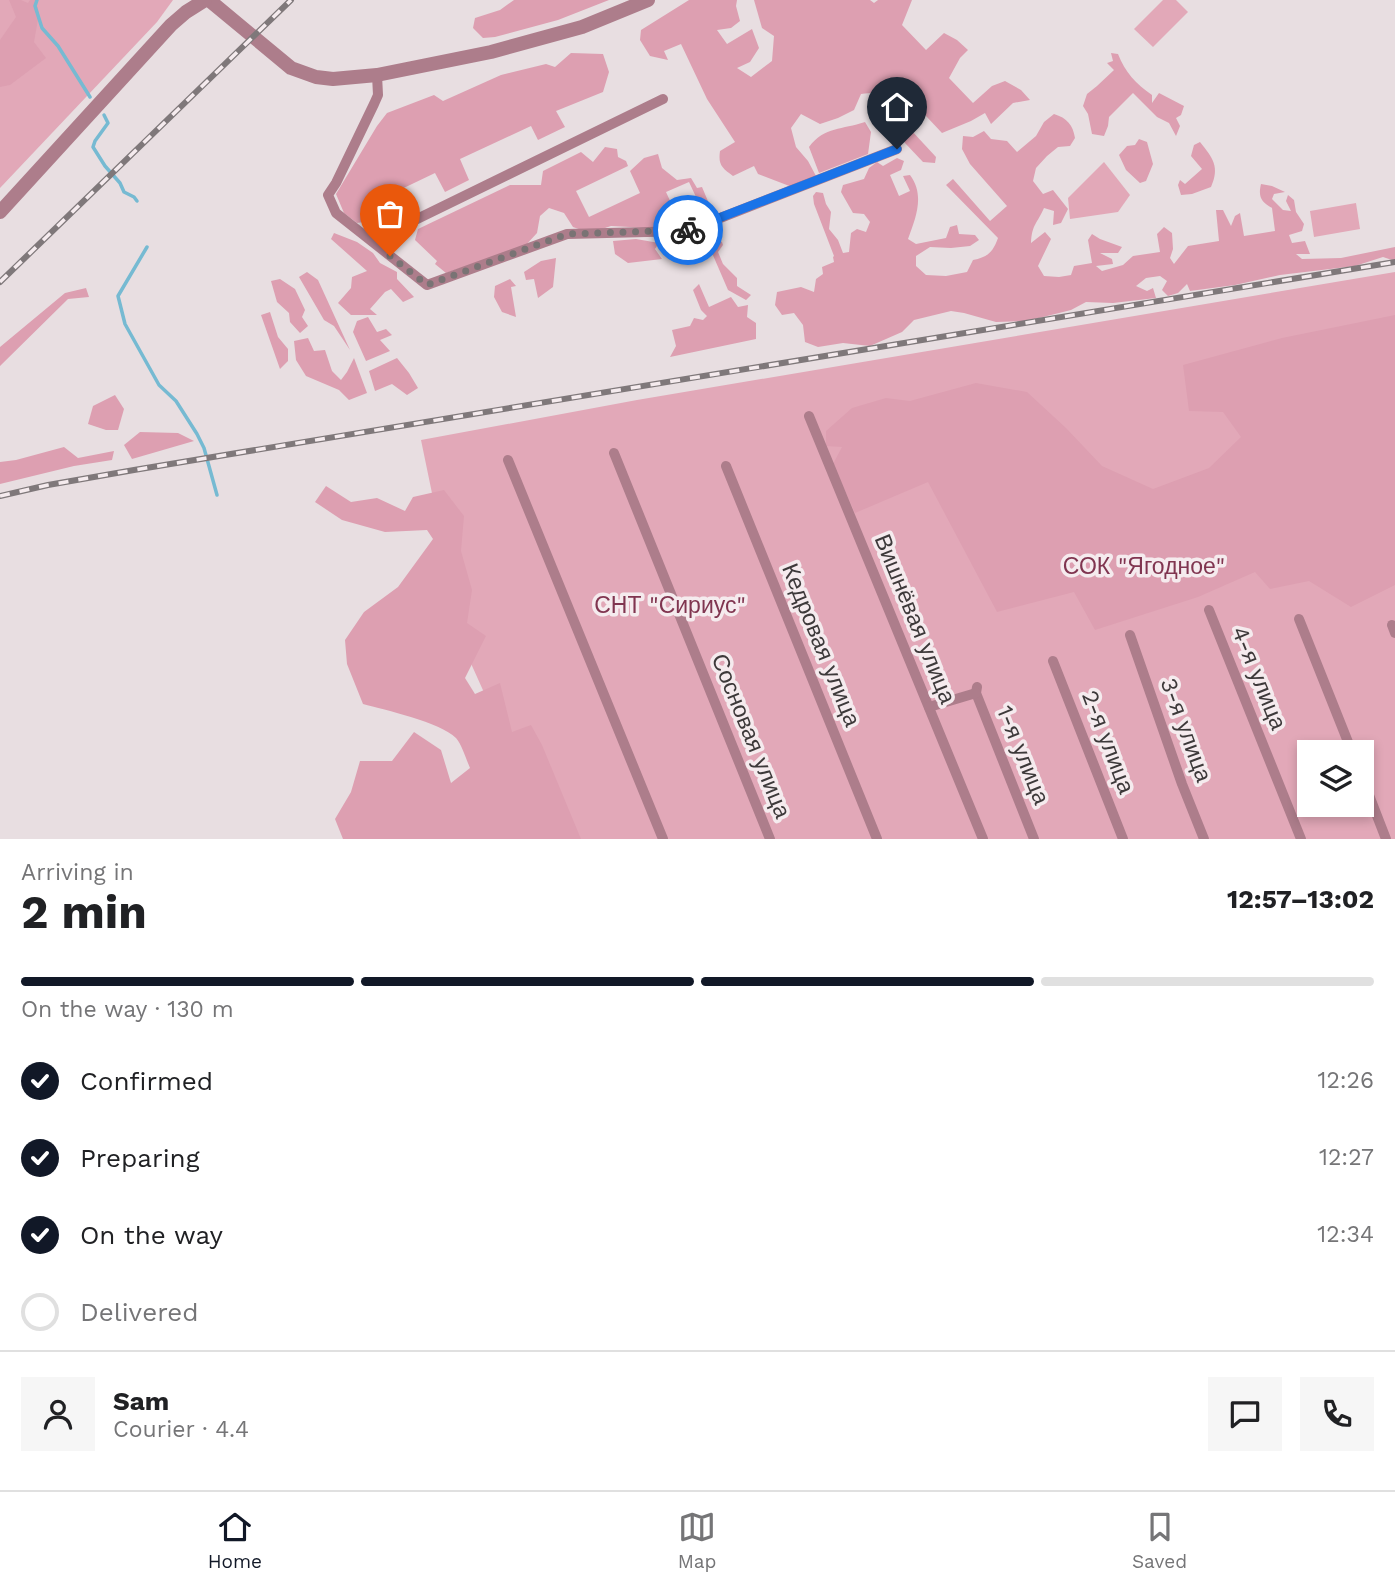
<!DOCTYPE html>
<html lang="en">
<head>
<meta charset="utf-8">
<style>
  :root { --surface:#fff; --page:#f6f6f6; --text:#202124; --muted:#757577; --line:#e0e0e0; --accent:#111827 }
  body { margin:0; font-family:"Work Sans",sans-serif; background:var(--page); color:var(--text); height:100vh; display:flex; flex-direction:column; font-size:26px; white-space:nowrap }
  * { box-sizing:border-box; margin:0 }
  p { font-size:23px; color:var(--muted) }
  .icon { flex:none; width:38px; height:38px; fill:none; stroke:currentColor; stroke-width:2; stroke-linecap:round; stroke-linejoin:round }
  .map { position:relative; height:839px; overflow:hidden }
  .side { display:flex; flex-direction:column; background:var(--surface); flex:1 }
  .side>* { flex:none }
  .fabs { position:absolute; left:1297px; top:740px; display:grid; gap:14px }
  .fabs a { display:grid; place-items:center; width:77px; height:77px; border-radius:0px; background:var(--surface); box-shadow:0 4px 10px #0003; font-size:35px }
  .pin { position:absolute; display:grid; place-items:center; width:60px; height:60px; color:#fff; margin:-72px -30px; border-radius:50% 50% 50% 0; rotate:-45deg; box-shadow:0 0 7px #0007 }
  .pin .icon { rotate:45deg }
  .courier { position:absolute; display:grid; place-items:center; width:70px; height:70px; margin:-35px; border:5px solid #1a73e8; border-radius:50%; background:#fff; color:#222; box-shadow:0 2px 9px #0007 }
  .overview em { font-style:normal; font-weight:700 }
  .overview div { display:flex; flex-direction:column-reverse }
  .overview { display:flex; align-items:center; justify-content:space-between; height:119px; padding:0 21px }
  h1 { font-size:46px; font-weight:700; line-height:52px }
  .bar { display:grid; grid-template-columns:repeat(4,1fr); gap:10px 7px; align-content:center; height:84px; padding:0 21px }
  .bar i { height:9px; border-radius:5px; background:var(--line) }
  .bar .active { background:var(--accent) }
  .bar p { grid-column:span 4 }
  .line { display:flex; align-items:center; gap:18px; padding:0 21px; border-top:2px solid var(--line) }
  .line div { flex:1 }
  .round { display:grid; place-items:center; flex:none; width:74px; height:74px; border-radius:0px; background:var(--page) }
  ol { padding:0 21px; list-style:none }
  li { display:flex; align-items:center; gap:21px; height:77px }
  li p { margin-inline-start:auto }
  li .icon { padding:7px; border-radius:50%; background:var(--accent); color:#fff; stroke-width:4 }
  li:last-child { color:var(--muted) }
  li i { width:38px; height:38px; border:4px solid var(--line); border-radius:50% }
  .dock { display:flex; justify-content:space-around; align-items:center; height:98px; border-top:2px solid var(--line); background:var(--surface); font-size:19px; color:var(--muted) }
  .dock a { display:grid; justify-items:center; gap:4px }
  .dock .active { color:var(--accent) }
  .map>svg:first-child { display:block }
  .green { fill:#e2a8b8; fill-rule:evenodd }
  .forest { fill:#dd9fb1 }
  .lines { fill:none; stroke-linecap:round; stroke-linejoin:round }
  .stream { stroke:#76bad2; stroke-width:3.5 }
  .minor { stroke:#ad7d8b; stroke-width:10 }
  .tertiary { stroke:#ad7d8b; stroke-width:14 }
  .rail-casing { stroke:#7f787a; stroke-width:6 }
  .rail { stroke:#f5ebee; stroke-width:3.5; stroke-dasharray:10; stroke-linecap:butt }
  .done { stroke:#797374; stroke-width:7; stroke-dasharray:0 12.6 }
  .route { stroke:#1a73e8; stroke-width:9 }
  .labels { text-anchor:middle; dominant-baseline:central; stroke-width:7; stroke-linejoin:round; paint-order:stroke }
  .park-label { font-size:23px; fill:#803550; stroke:#f5ebee }
  .street-label { font-size:23px; fill:#3d393a; stroke:#f5ebee }
</style>
</head>
<body>
<div class="map">
<svg width="1395" height="839" viewBox="0 0 1395 839">
  <rect width="100%" height="100%" fill="#e8dee1"/>
  <g class="green">
    <polygon points="0,0 173,0 157,22 0,188"/>
    <polygon points="1163,0 1176,0 1188,12 1153,47 1134,29"/>
    <polygon points="1104,162 1130,195 1118,212 1070,219 1068,198"/>
    <polygon points="1356,203 1360,229 1314,237 1310,211"/>
    <path d="M 1395,272 L 1395,839 L 550,839 L 464,648 L 421,440 L 637,400 ZM 1309,752 L 1362,752 L 1362,805 L 1309,805 Z"/>
  </g>
  <g class="forest">
    <polygon points="9,0 21,0 28,3 30,0 36,0 39,14 34,42 46,58 10,85 0,87 0,40 16,17"/>
    <polygon points="514,0 609,0 558,20 495,37 483,38 473,28 475,18 500,10"/>
    <path d="M 689,0 L 737,0 L 736,6 L 740,21 L 731,28 L 717,30 L 727,44 L 752,29 L 759,48 L 750,62 L 737,68 L 751,77 L 772,61 L 774,36 L 762,28 L 754,0 L 870,0 L 874,3 L 878,0 L 912,0 L 902,25 L 926,50 L 944,33 L 957,40 L 968,50 L 960,58 L 949,78 L 973,103 L 992,86 L 1005,81 L 1021,90 L 1030,100 L 1013,103 L 991,124 L 985,113 L 971,121 L 942,133 L 910,99 L 898,101 C 885,91 876,92 861,94 L 854,110 L 838,118 L 820,124 L 801,114 L 791,128 L 796,147 L 808,161 L 816,176 L 792,187 L 758,174 L 754,166 L 733,176 C 722,168 718,165 720,151 L 735,142 L 707,99 L 681,44 L 664,51 L 668,60 L 650,56 L 640,40 L 641,30 Z"/>
    <polygon points="571,53 603,54 609,72 603,92 556,111 565,127 538,140 531,126 460,159 469,180 445,192 435,173 364,207 370,221 357,223 344,213 336,194 377,126 387,113 434,95 443,101 501,75 546,64 555,67"/>
    <path d="M 1111,53 L 1118,54 C 1125,72 1136,84 1152,95 L 1152,103 L 1159,93 L 1184,106 L 1181,115 L 1176,118 L 1180,126 L 1176,136 L 1169,123 L 1157,117 L 1133,93 L 1109,117 L 1108,126 L 1104,136 L 1092,134 L 1088,114 L 1083,106 L 1087,94 L 1097,86 L 1114,70 L 1107,63 L 1113,61 Z"/>
    <path d="M 1054,114 C 1067,118 1073,125 1075,138 L 1070,146 L 1058,147 L 1047,156 L 1036,168 L 1033,181 L 1043,194 L 1053,190 L 1068,209 L 1061,223 L 1053,225 L 1054,211 L 1044,208 C 1037,224 1032,224 1031,243 L 1045,232 L 1051,239 L 1038,266 L 1044,276 L 1059,277 L 1071,275 L 1074,266 L 1092,263 L 1088,240 L 1092,234 L 1100,239 L 1122,247 L 1118,253 L 1100,253 L 1112,259 L 1113,264 L 1096,266 L 1102,271 L 1123,265 L 1133,256 L 1160,252 L 1157,234 L 1164,227 L 1172,233 L 1173,249 L 1170,258 L 1174,264 L 1188,246 L 1219,241 L 1216,210 L 1223,210 L 1231,226 L 1235,216 L 1240,213 L 1244,236 L 1275,231 L 1272,208 C 1261,202 1258,197 1261,184 L 1272,186 L 1285,192 L 1274,194 L 1272,199 L 1283,210 L 1291,211 L 1286,201 L 1288,195 L 1294,200 L 1296,212 L 1304,224 L 1302,231 L 1289,235 L 1292,243 L 1305,241 L 1310,254 L 1296,254 L 1302,259 L 1341,258 L 1395,247 L 1395,261 L 1383,257 L 1355,266 L 1280,275 L 1235,285 L 1190,291 L 1187,284 L 1178,293 L 1168,296 L 1162,290 L 1167,281 L 1160,276 L 1146,278 L 1136,286 L 1147,291 L 1153,288 L 1156,298 L 1113,303 L 1086,302 L 1071,310 L 1027,321 L 996,322 L 964,313 L 951,311 L 914,320 L 902,332 L 870,346 L 843,343 L 818,347 L 805,342 L 803,325 L 794,313 L 782,315 L 775,305 L 777,292 L 801,287 L 814,292 L 816,279 L 823,274 L 822,267 L 834,262 L 833,257 L 834,256 L 814,204 L 813,196 L 816,192 L 823,193 L 826,204 L 831,212 L 829,229 L 838,240 L 843,253 L 849,252 L 851,233 L 857,229 L 866,232 L 870,222 L 864,214 L 853,213 L 841,192 L 843,185 L 864,179 L 869,168 L 877,162 L 883,166 L 897,158 L 904,161 L 901,170 L 890,175 L 899,196 L 910,191 L 903,176 L 910,175 C 925,195 916,217 908,239 L 916,244 L 946,238 L 950,227 L 957,225 L 959,234 L 975,235 L 979,240 L 970,246 L 951,248 L 930,247 L 916,256 L 916,266 L 926,275 L 946,276 L 967,272 L 973,260 C 988,257 993,252 998,238 L 946,185 L 953,179 L 990,221 L 1007,206 L 970,164 L 962,149 L 963,136 L 973,137 L 984,131 L 991,139 L 1007,141 L 1017,152 L 1036,136 L 1044,122 Z"/>
    <polygon points="898,116 936,157 935,163 923,162 905,143 897,131"/>
    <path d="M 865,122 L 871,132 L 868,154 L 819,173 L 809,147 C 825,126 842,130 865,122 Z"/>
    <polygon points="1139,139 1147,142 1153,164 1146,181 1140,183 1126,170 1119,155 1127,146 1135,145"/>
    <path d="M 1200,142 C 1213,158 1220,167 1211,187 L 1192,194 L 1181,195 L 1178,185 L 1180,180 L 1185,184 L 1202,169 L 1191,156 L 1194,145 Z"/>
    <polygon points="605,147 617,149 618,157 626,161 628,166 576,191 589,217 640,193 630,171 644,158 658,154 662,168 677,180 691,178 697,188 702,187 710,206 703,212 689,182 666,192 678,218 667,229 611,226 590,233 573,227 564,213 549,208 540,216 537,233 525,246 446,273 435,264 437,261 415,240 418,229 510,185 541,185 543,171 581,152 593,162"/>
    <polygon points="334,233 357,242 373,253 380,263 397,272 397,279 414,297 403,302 391,289 385,292 370,309 377,315 351,315 338,303 351,288 352,277 367,271 331,239"/>
    <polygon points="714,237 722,242 723,245 718,252 723,264 737,278 737,286 751,295 746,300 728,290 709,246 710,239"/>
    <polygon points="636,239 659,243 655,249 662,259 628,263 615,254 613,241"/>
    <polygon points="556,258 553,287 538,298 534,279 526,280 524,272 541,261"/>
    <polygon points="307,272 318,280 350,350 334,326 324,320 299,277"/>
    <polygon points="280,279 295,289 305,310 302,317 308,326 300,333 290,322 289,313 277,302 271,281"/>
    <polygon points="510,279 516,286 511,287 516,317 502,312 494,297 495,286"/>
    <polygon points="699,284 709,307 731,297 738,307 748,305 747,317 756,323 756,339 670,357 676,346 672,330 690,326 694,318 703,320 707,316 701,310 693,290"/>
    <polygon points="86,288 89,297 68,299 0,366 0,347 65,293"/>
    <polygon points="270,312 278,337 288,349 288,361 280,369 261,315"/>
    <polygon points="1395,315 1395,585 1351,607 1309,581 1270,589 1255,572 1198,597 1095,630 1074,592 997,612 928,482 855,513 833,464 842,447 826,446 826,431 852,408 886,398 910,401 976,383 1027,392 1066,428 1102,466 1153,489 1209,468 1241,437 1223,412 1189,411 1183,365 1282,338"/>
    <polygon points="368,317 377,332 386,329 392,335 380,340 390,351 366,361 353,332 357,321"/>
    <polygon points="308,338 314,351 325,350 332,371 341,380 347,372 354,358 367,393 349,400 339,390 306,376 296,360 294,341"/>
    <polygon points="397,358 409,373 418,388 407,395 392,384 375,391 369,371"/>
    <polygon points="115,395 124,409 118,430 106,430 88,424 93,406"/>
    <polygon points="140,432 178,433 194,441 132,459 124,445"/>
    <polygon points="64,447 78,458 114,451 112,460 74,466 0,484 0,462 16,460"/>
    <path d="M 326,486 L 351,502 L 377,498 L 405,511 L 413,497 L 444,490 L 464,516 L 461,551 L 472,590 L 467,623 L 486,636 L 465,678 L 475,694 L 500,683 L 512,732 L 531,725 L 542,745 L 581,839 L 343,839 L 335,819 L 351,792 L 360,761 L 392,761 L 414,732 L 441,750 L 451,783 L 470,768 C 466,759 462,745 456,738 C 440,722 385,710 363,704 L 347,664 L 345,640 L 364,612 L 398,587 L 433,539 L 427,530 L 385,532 L 342,520 L 315,502 Z"/>
  </g>
  <g class="lines">
    <g class="stream">
      <polyline points="37,0 35,6 42,28 58,46 90,97"/>
      <polyline points="104,115 108,123 95,141 93,147 105,166 120,183 124,192 134,197 137,201"/>
      <polyline points="147,247 118,296 125,324 159,385 176,401 197,434 204,448 217,495"/>
    </g>
    <g class="minor">
      <polyline points="377,75 378,95 374,104 336,183 328,195 336,213 427,285 567,234 687,231 897,149"/>
      <polyline points="372,241 663,99"/>
      <polyline points="809,416 983,839"/>
      <polyline points="614,453 770,839"/>
      <polyline points="508,460 663,839"/>
      <polyline points="726,466 877,839"/>
      <polyline points="1209,610 1301,839"/>
      <polyline points="1299,619 1352,752"/>
      <polyline points="1392,625 1395,633"/>
      <polyline points="1130,635 1182,784 1204,839"/>
      <polyline points="1053,661 1123,839"/>
      <polyline points="977,687 976,693 1034,839"/>
      <polyline points="929,707 976,693"/>
      <polyline points="1362,777 1386,839"/>
    </g>
    <g class="tertiary">
      <polyline points="209,0 291,68 316,77 333,79 377,75 491,52 582,27 648,0"/>
      <polyline points="0,212 171,25 186,12 205,0"/>
    </g>
    <defs>
      <g id="rail">
        <polyline points="0,282 291,0"/>
        <polyline points="0,496 48,485 134,470 1395,262"/>
      </g>
    </defs>
    <use href="#rail" class="rail-casing"/>
    <use href="#rail" class="rail"/>
  </g>
  <g class="lines">
    <polyline class="done" points="390,256 427,285 567,234 688,230"/>
    <polyline class="route" points="688,230 897,149"/>
  </g>
  <g class="labels">
    <g class="park-label">
      <text x="1144" y="566">СОК "Ягодное"</text>
      <text x="670" y="605">СНТ "Сириус"</text>
    </g>
    <g class="street-label">
      <text transform="translate(915 619) rotate(68)">Вишнёвая улица</text>
      <text transform="translate(821 645) rotate(68)">Кедровая улица</text>
      <text transform="translate(1259 678) rotate(68)">4-я улица</text>
      <text transform="translate(1186 730) rotate(70)">3-я улица</text>
      <text transform="translate(751 736) rotate(68)">Сосновая улица</text>
      <text transform="translate(1108 742) rotate(69)">2-я улица</text>
      <text transform="translate(1023 755) rotate(68)">1-я улица</text>
    </g>
  </g>
</svg>
<div class="fabs">
<a><svg class="icon" aria-label="layers" viewBox="0 0 24 24"><path d="M12 4l9 5-9 5-9-5zM3 14l9 5 9-5"/></svg></a>
</div>
<div class="pin" style="left:390px;top:256px;background:#ea580c"><svg class="icon" aria-label="bag" viewBox="0 0 24 24"><path d="M5 8h14l-1 12H6zM9 8a3 3 0 0 1 6 0"/></svg></div>
<div class="pin" style="left:897px;top:149px;background:#1f2937"><svg class="icon" aria-label="home" viewBox="0 0 24 24"><path d="M3 11l9-7 9 7M6 9v11h12V9"/></svg></div>
<div class="courier" style="left:688px;top:230px"><svg class="icon" aria-label="bike" viewBox="0 0 24 24"><circle cx="6" cy="16" r="4"/><circle cx="18" cy="16" r="4"/><path d="M6 16l4-8h5l3 8M10 8l3 8H6M13 5h3"/></svg></div>
</div>
<section class="side">
<div class="overview"><div><h1>2 min</h1><p>Arriving in</p></div><em>12:57–13:02</em></div>
<div class="bar"><i class="active"></i><i class="active"></i><i class="active"></i><i></i><p>On the way · 130 m</p></div>
<ol>
<li><svg class="icon" aria-label="check" viewBox="0 0 24 24"><path d="M5 12l5 5 9-10"/></svg>Confirmed<p>12:26</p></li>
<li><svg class="icon" aria-label="check" viewBox="0 0 24 24"><path d="M5 12l5 5 9-10"/></svg>Preparing<p>12:27</p></li>
<li><svg class="icon" aria-label="check" viewBox="0 0 24 24"><path d="M5 12l5 5 9-10"/></svg>On the way<p>12:34</p></li>
<li><i></i>Delivered</li>
</ol>
<div class="line" style="height:126px"><a class="round"><svg class="icon" aria-label="person" viewBox="0 0 24 24"><circle cx="12" cy="8" r="4"/><path d="M4 21q1-7 8-7t8 7"/></svg></a><div><b>Sam</b><p>Courier · 4.4</p></div><a class="round"><svg class="icon" aria-label="chat" viewBox="0 0 24 24"><path d="M4 5h16v11H9l-5 4z"/></svg></a><a class="round"><svg class="icon" aria-label="phone" viewBox="0 0 24 24"><path d="M5 4h4l2 5-3 2q2 4 5 5l2-3 5 2v4C11 20 4 13 5 4z"/></svg></a></div>
</section>
<nav class="dock">
<a class="active"><svg class="icon" aria-label="home" viewBox="0 0 24 24"><path d="M3 11l9-7 9 7M6 9v11h12V9"/></svg>Home</a>
<a><svg class="icon" aria-label="map" viewBox="0 0 24 24"><path d="M3 6l6-2 6 2 6-2v14l-6 2-6-2-6 2zM9 4v14M15 6v14"/></svg>Map</a>
<a><svg class="icon" aria-label="saved" viewBox="0 0 24 24"><path d="M7 4h10v16l-5-4-5 4z"/></svg>Saved</a>
</nav>
</body>
</html>
